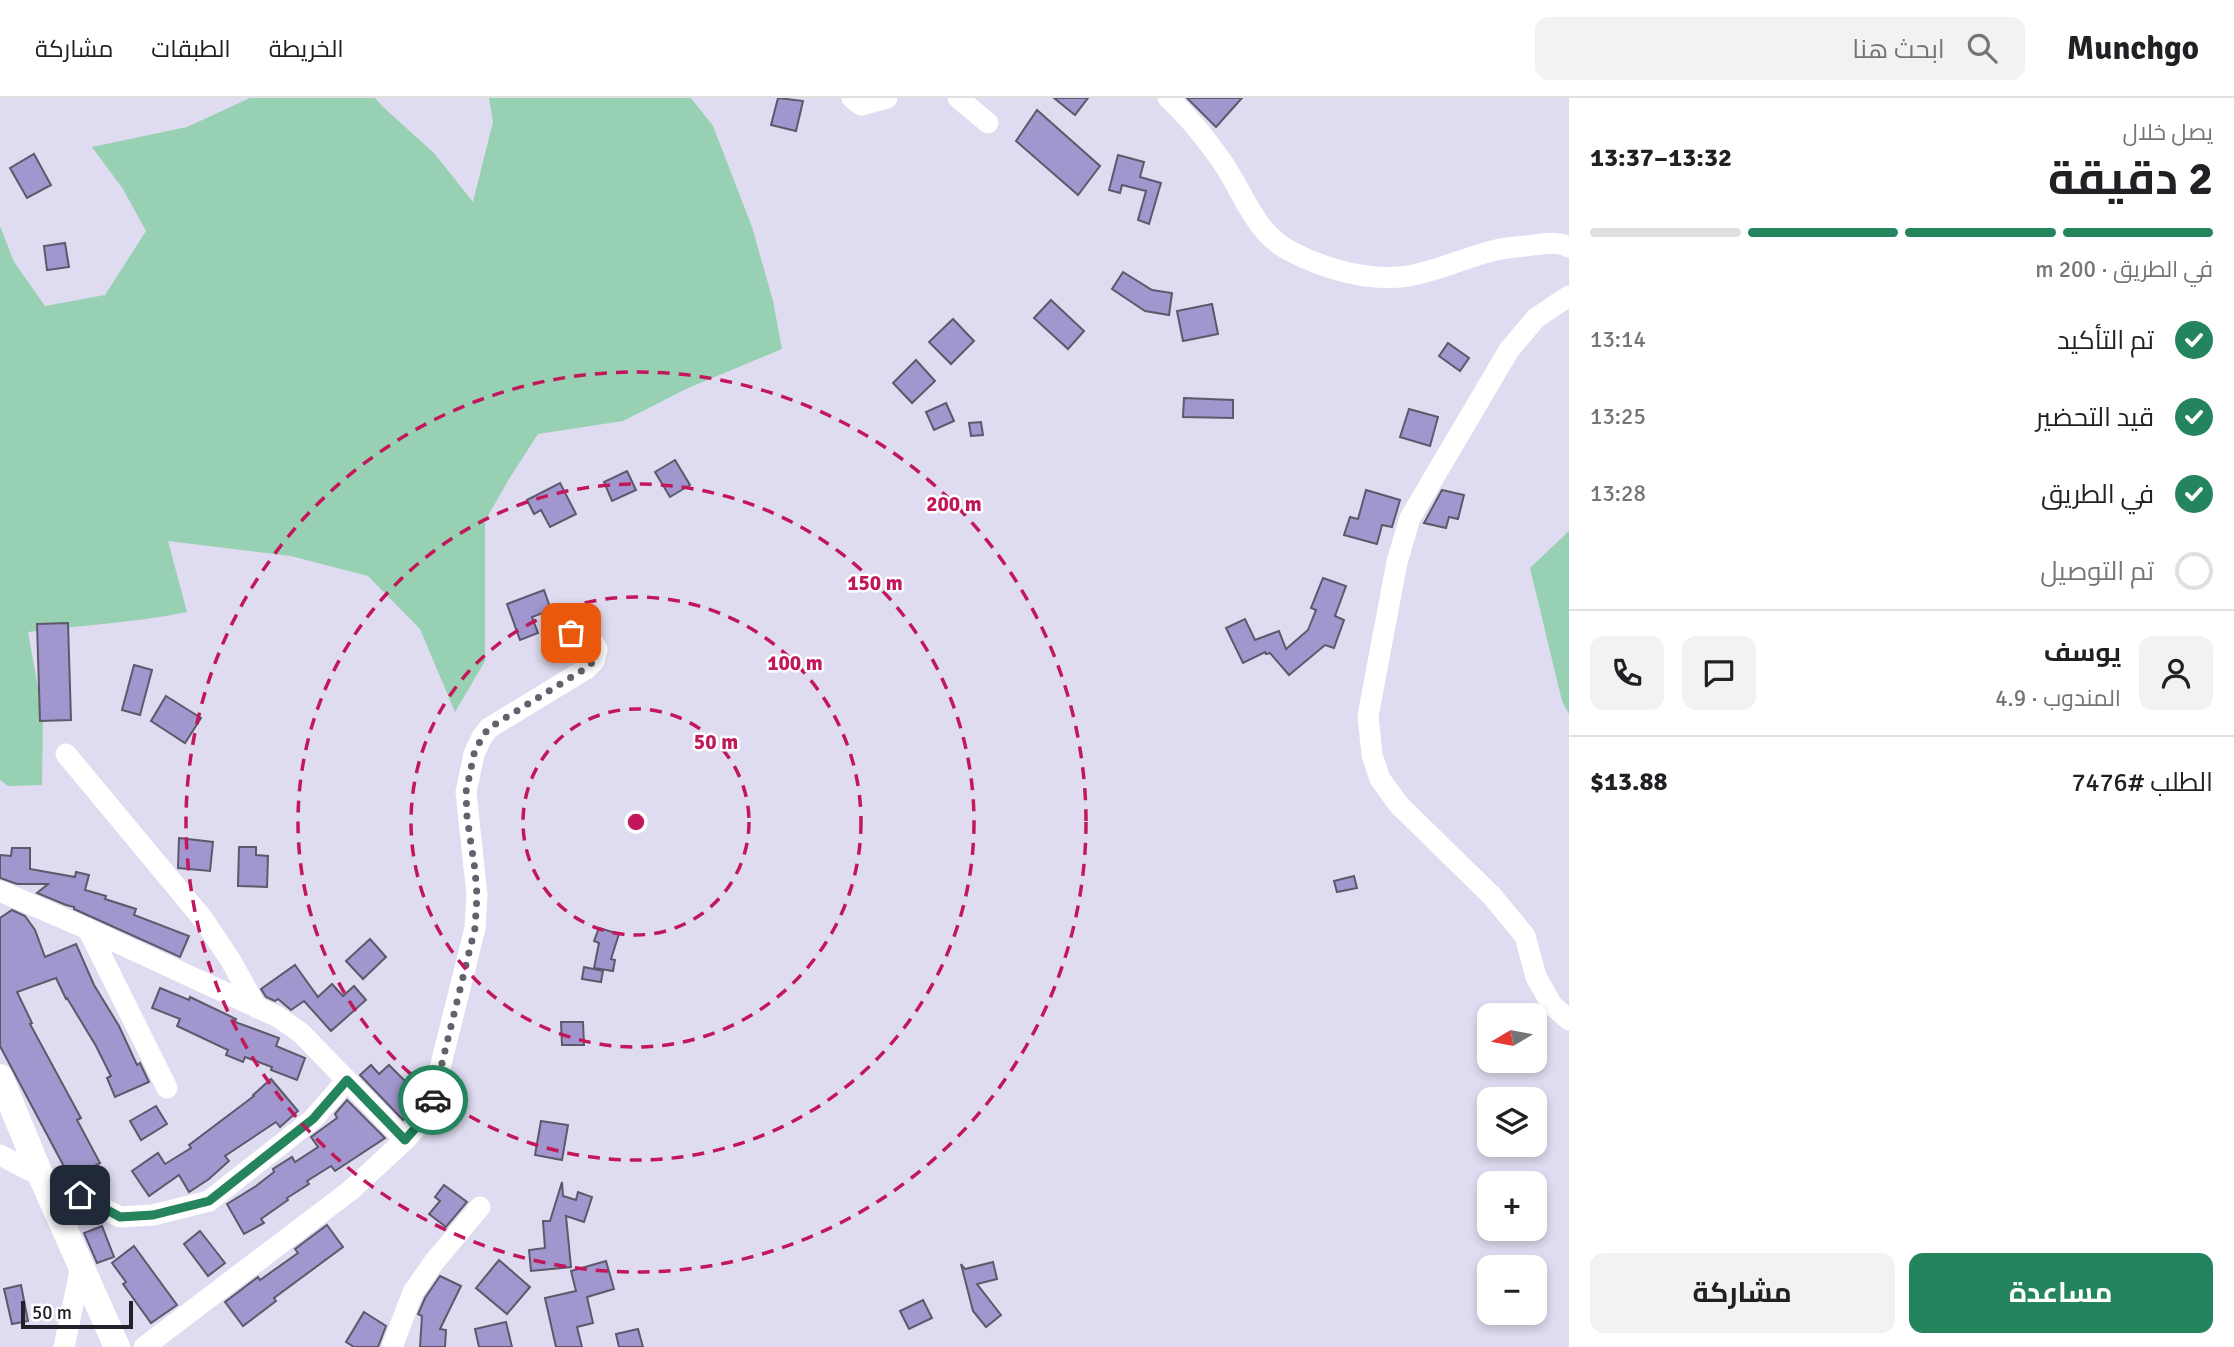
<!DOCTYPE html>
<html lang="ar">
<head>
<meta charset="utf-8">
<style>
  :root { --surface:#fff; --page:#f2f2f2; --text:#202124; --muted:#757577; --line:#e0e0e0; --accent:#23845d }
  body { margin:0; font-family:Signika,Cairo,sans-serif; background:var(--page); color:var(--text); direction:rtl; height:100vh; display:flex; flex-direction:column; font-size:26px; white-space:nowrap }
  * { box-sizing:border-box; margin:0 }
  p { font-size:23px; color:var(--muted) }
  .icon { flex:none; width:38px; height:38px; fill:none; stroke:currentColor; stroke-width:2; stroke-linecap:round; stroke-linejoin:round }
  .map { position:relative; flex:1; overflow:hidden; direction:ltr }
  .side { display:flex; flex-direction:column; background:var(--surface); width:665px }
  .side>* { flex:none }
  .needle { width:46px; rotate:260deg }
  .tools { position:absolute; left:1477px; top:905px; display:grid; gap:14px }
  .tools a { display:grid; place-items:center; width:70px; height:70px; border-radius:14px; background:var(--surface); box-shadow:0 4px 10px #0003; font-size:35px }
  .scale { position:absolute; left:21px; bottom:18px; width:112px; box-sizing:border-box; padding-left:7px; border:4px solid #222028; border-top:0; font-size:19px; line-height:24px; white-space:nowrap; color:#222028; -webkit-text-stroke:5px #fff; paint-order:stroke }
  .pin { position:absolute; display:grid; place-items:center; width:60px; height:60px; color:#fff; margin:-30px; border-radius:14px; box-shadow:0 4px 10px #0006 }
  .courier { position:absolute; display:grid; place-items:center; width:70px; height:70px; margin:-35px; border:5px solid #23845d; border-radius:50%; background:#fff; color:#222; box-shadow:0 2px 9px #0007 }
  .head em { font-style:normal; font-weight:700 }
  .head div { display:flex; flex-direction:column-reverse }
  .head { display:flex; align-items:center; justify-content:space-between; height:119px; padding:0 21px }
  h1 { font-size:46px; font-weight:700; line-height:52px }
  .bar { display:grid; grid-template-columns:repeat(4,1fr); gap:10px 7px; align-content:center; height:84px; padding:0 21px }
  .bar i { height:9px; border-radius:5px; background:var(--line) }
  .bar .current { background:var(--accent) }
  .bar p { grid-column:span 4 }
  .line { display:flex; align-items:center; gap:18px; padding:0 21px; border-top:2px solid var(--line) }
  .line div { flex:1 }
  .round { display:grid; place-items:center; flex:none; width:74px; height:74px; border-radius:14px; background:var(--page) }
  ol { padding:0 21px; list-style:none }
  li { display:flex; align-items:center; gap:21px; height:77px }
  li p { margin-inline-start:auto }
  li .icon { padding:7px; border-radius:50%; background:var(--accent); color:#fff; stroke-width:4 }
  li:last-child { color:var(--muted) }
  li i { width:38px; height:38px; border:4px solid var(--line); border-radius:50% }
  .button { display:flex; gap:14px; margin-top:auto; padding:14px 21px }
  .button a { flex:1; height:80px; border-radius:14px; background:var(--accent); color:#fff; font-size:28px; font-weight:700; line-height:80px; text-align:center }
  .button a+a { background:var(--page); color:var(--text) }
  header { display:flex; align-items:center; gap:42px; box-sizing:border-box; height:98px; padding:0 35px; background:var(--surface); border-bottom:2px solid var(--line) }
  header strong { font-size:33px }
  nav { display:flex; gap:38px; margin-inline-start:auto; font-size:24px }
  .search { width:490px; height:63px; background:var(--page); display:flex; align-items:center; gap:18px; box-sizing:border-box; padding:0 24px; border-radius:14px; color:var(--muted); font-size:26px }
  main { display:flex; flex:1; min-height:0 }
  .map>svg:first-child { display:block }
  .green { fill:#97d0b2 }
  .building { fill:#a196cd; stroke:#5c596b; stroke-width:2 }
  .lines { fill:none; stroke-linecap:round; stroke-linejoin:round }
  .minor { stroke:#fff; stroke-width:21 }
  .major { stroke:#fff; stroke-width:26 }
  .done { stroke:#64616e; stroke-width:7; stroke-dasharray:0 12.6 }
  .route { stroke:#23845d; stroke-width:9 }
  .ring { fill:none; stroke:#c2185b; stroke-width:3.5; stroke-dasharray:12 9 }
  .centre { fill:#c2185b; stroke:#fff; stroke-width:3.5 }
  .ring-label { font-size:21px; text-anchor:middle; font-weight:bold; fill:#c2185b; stroke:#fff; stroke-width:5; stroke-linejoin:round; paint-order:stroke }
</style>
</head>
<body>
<header>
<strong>Munchgo</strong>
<div class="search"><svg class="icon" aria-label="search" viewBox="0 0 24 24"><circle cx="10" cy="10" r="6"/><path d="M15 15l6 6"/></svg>ابحث هنا</div>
<nav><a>الخريطة</a><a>الطبقات</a><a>مشاركة</a></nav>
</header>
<main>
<section class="side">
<div class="head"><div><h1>2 دقيقة</h1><p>يصل خلال</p></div><em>13:32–13:37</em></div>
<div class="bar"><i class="current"></i><i class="current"></i><i class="current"></i><i></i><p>في الطريق · 200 m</p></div>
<ol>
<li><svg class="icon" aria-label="check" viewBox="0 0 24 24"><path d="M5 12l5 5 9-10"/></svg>تم التأكيد<p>13:14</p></li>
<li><svg class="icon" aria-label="check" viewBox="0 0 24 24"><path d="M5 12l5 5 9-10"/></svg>قيد التحضير<p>13:25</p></li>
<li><svg class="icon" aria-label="check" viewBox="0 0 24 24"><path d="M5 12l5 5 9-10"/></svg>في الطريق<p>13:28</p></li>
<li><i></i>تم التوصيل</li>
</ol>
<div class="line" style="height:126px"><a class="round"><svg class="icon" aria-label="person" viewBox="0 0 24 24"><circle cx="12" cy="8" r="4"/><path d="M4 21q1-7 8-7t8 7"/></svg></a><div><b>يوسف</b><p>المندوب · 4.9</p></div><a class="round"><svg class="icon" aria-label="chat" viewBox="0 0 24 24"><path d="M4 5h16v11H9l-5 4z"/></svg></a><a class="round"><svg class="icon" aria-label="phone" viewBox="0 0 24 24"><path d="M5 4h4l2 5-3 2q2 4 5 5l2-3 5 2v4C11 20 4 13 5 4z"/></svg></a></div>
<div class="line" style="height:91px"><div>الطلب #7476</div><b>$13.88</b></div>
<div class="button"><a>مساعدة</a><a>مشاركة</a></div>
</section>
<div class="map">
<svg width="1569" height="1249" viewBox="0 0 1569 1249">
  <rect width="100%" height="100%" fill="#dfdbf0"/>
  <g class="green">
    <path d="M 250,0 L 375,0 L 383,9 L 434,55 L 473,104 L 493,24 L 489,0 L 691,0 L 713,28 L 752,129 L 773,203 L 782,251 L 688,290 L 623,323 L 538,336 L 509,381 L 485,423 L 485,563 L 455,614 L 420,531 L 368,478 L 291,458 L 168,443 L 187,514 C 135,525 81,527 28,534 L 43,618 L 42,687 L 8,688 L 0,682 L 0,128 L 14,164 L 45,208 L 105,197 L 146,133 L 123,91 L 92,49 L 187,29 Z"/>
    <polygon points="1569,433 1569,616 1562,603 1530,470"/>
  </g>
  <g class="building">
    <polygon points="778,0 803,3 796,33 771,27"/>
    <polygon points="1054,0 1088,0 1075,17"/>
    <polygon points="1187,0 1242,0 1216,29"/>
    <polygon points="1037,12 1100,68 1078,97 1016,43"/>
    <polygon points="34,56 51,87 27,100 10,70"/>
    <polygon points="1118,57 1144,64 1140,79 1161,85 1149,126 1138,122 1146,93 1122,87 1120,95 1109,92"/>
    <polygon points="65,145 69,169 47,172 44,148"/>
    <polygon points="1123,174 1152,192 1172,195 1169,217 1145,213 1112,191"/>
    <polygon points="1051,202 1084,233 1068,251 1034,220"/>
    <polygon points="1212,206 1218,236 1183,243 1177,213"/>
    <polygon points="953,221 974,243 951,266 929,244"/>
    <polygon points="1448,245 1469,260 1460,273 1439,258"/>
    <polygon points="916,262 935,283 912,305 893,285"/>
    <polygon points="1184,300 1233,302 1233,320 1183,319"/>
    <polygon points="946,305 954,323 934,332 926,314"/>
    <polygon points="1409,311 1438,319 1430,348 1400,339"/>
    <polygon points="981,324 983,337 971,338 969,325"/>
    <polygon points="675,362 690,387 670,399 655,374"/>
    <polygon points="627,373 636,392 612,403 604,384"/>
    <polygon points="560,385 576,416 550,429 541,412 534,416 527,402"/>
    <polygon points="1366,392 1400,402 1392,429 1382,427 1377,446 1344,437 1350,419 1358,421"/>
    <polygon points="1442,392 1464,397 1458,421 1449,419 1446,430 1424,425"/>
    <polygon points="1323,480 1346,488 1335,518 1344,522 1334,550 1325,547 1289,577 1270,555 1266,556 1265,554 1243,565 1226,530 1245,521 1255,542 1279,533 1286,551 1308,532 1316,512 1311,510"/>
    <polygon points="544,492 551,512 532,519 538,535 520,542 507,506"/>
    <polygon points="68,525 71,622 40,623 37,526"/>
    <polygon points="134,567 152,572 140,617 122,612"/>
    <polygon points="166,598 201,620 185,645 151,623"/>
    <polygon points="179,740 213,744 210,773 178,770"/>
    <polygon points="239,749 256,749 256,757 268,758 267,789 238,788"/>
    <polygon points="12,750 30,750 30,771 75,779 76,774 89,777 85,792 106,798 105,801 136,811 134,817 189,838 180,859 74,811 74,809 66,807 37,795 48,786 17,786 0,780 0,757 11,758"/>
    <polygon points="1354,778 1357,790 1337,794 1334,783"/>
    <polygon points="12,812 25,818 35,832 45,859 76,846 94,887 119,928 137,967 140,965 149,984 115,999 107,980 111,978 96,948 67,900 66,901 56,880 17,894 32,925 30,926 81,1020 77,1022 100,1065 72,1080 69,1078 0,948 0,820"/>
    <polygon points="599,830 619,836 611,861 615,862 613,873 594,870 599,845 594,843"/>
    <polygon points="370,841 386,859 363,881 346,863"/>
    <polygon points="295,867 318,899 332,886 343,898 354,888 366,902 331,933 304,903 291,912 278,901 275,903 266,899 261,891"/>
    <polygon points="584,869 603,873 601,884 582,881"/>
    <polygon points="160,890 189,902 190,899 236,921 235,924 279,940 276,948 305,960 297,982 271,972 272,969 245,959 243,964 226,957 228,952 177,928 180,921 152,910"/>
    <polygon points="561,924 583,924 584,947 562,947"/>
    <polygon points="371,967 379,976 389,967 405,983 412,975 423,984 419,1003 403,1022 360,977"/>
    <polygon points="271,981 298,1013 280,1029 276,1024 225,1058 229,1063 209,1081 189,1094 179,1077 149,1098 132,1073 158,1055 165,1066 191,1050 189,1047 254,998 253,997"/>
    <polygon points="450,984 456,985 449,1014 444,1013"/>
    <polygon points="347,1002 385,1040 335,1073 331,1068 307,1083 309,1086 287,1100 288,1102 261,1121 264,1125 244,1136 227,1106 256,1088 274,1074 273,1071 292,1059 295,1064 318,1049 311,1039 337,1020 335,1016"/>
    <polygon points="156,1008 167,1026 141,1042 130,1023"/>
    <polygon points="541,1023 568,1027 562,1062 535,1057"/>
    <polygon points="562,1084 563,1098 576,1102 578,1094 592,1099 584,1124 566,1118 571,1169 531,1173 529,1152 545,1150 543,1123 550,1123"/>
    <polygon points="444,1087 467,1104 446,1129 429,1116 440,1103 435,1099"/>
    <polygon points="327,1127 343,1149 274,1200 276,1203 243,1228 225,1204 258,1179 260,1182 298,1155 295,1151"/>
    <polygon points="102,1128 114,1159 97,1165 84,1135"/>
    <polygon points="200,1133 225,1165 208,1178 184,1146"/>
    <polygon points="134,1148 177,1207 151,1225 123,1186 126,1184 112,1165"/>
    <polygon points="499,1162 530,1189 507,1216 476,1190"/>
    <polygon points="606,1163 614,1191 587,1199 593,1225 577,1229 582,1249 556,1249 545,1200 576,1193 571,1173"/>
    <polygon points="993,1164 997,1181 977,1186 1001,1217 986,1229 973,1213 961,1166 965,1171"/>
    <polygon points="440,1178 461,1188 440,1231 446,1232 445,1249 420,1249 422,1218 418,1216 425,1200"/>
    <polygon points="21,1187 28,1223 12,1226 4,1191"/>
    <polygon points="923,1202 932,1220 909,1231 900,1213"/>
    <polygon points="364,1214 386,1228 378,1249 354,1249 346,1244"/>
    <polygon points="506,1224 512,1249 479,1249 475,1231"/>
    <polygon points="638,1231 643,1249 619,1249 616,1236"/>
  </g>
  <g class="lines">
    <g class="minor">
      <polyline points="852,0 861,7 887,0"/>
      <polyline points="958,0 988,25"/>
      <path d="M 1168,0 C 1189,19 1207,42 1223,65 C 1244,96 1255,135 1290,153 C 1324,171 1369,184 1408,178 C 1438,173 1466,159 1496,152 C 1508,149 1521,149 1533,147 C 1545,146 1558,143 1569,149"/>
      <polyline points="1569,198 1536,220 1509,252 1410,420 1397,464 1368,618 1372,657 1380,681 1399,707 1492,798 1525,838 1536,879 1552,907 1569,922"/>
      <polyline points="66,656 203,821 231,863 257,910"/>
      <polyline points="0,793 88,831 278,919 301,935 405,1042 351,1092 144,1249"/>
      <polyline points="88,831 167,990"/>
      <polyline points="405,1042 431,1012 438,978 475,830 477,797 466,694 474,656 482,639 489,630 586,571 594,563 597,551 592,543 571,535 551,541"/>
      <polyline points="0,1057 120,1119 153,1117 209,1103 313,1021 347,982"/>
      <polyline points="64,1249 81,1169"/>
      <polyline points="392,1249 413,1194 434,1164 480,1109"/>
    </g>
    <polyline class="major" points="0,979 40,1076 117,1249"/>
  </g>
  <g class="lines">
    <polyline class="done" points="433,1002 475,830 477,797 475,772 467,719 466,694 474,656 482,639 489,630 586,570 594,563 597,551 592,543 571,535"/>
    <polyline class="route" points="80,1097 120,1119 153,1117 209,1103 313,1021 347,982 405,1042 431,1012 433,1002"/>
  </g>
  <g class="ring">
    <circle cx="636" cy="724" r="113"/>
    <circle cx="636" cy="724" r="225"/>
    <circle cx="636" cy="724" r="338"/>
    <circle cx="636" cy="724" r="450"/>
  </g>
  <circle cx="636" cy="724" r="10" class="centre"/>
  <g class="ring-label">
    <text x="954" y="413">200 m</text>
    <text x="875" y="492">150 m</text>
    <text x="795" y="572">100 m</text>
    <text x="716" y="651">50 m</text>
  </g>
</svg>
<div class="tools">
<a><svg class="needle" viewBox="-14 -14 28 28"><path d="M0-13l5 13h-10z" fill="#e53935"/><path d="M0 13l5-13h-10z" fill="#757577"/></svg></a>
<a><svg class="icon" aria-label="layers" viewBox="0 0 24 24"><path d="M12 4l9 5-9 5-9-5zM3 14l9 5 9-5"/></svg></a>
<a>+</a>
<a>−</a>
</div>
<div class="scale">50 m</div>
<div class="pin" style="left:571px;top:535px;background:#ea580c"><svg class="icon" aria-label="bag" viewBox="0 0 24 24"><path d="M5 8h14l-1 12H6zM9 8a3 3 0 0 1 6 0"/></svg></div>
<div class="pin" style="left:80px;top:1097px;background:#1f2937"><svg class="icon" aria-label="home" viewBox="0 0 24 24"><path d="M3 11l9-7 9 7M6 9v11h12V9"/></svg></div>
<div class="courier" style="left:433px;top:1002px"><svg class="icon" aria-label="car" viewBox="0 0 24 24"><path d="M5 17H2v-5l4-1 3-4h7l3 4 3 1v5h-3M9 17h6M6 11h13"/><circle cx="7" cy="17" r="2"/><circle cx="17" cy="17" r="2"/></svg></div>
</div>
</main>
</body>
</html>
